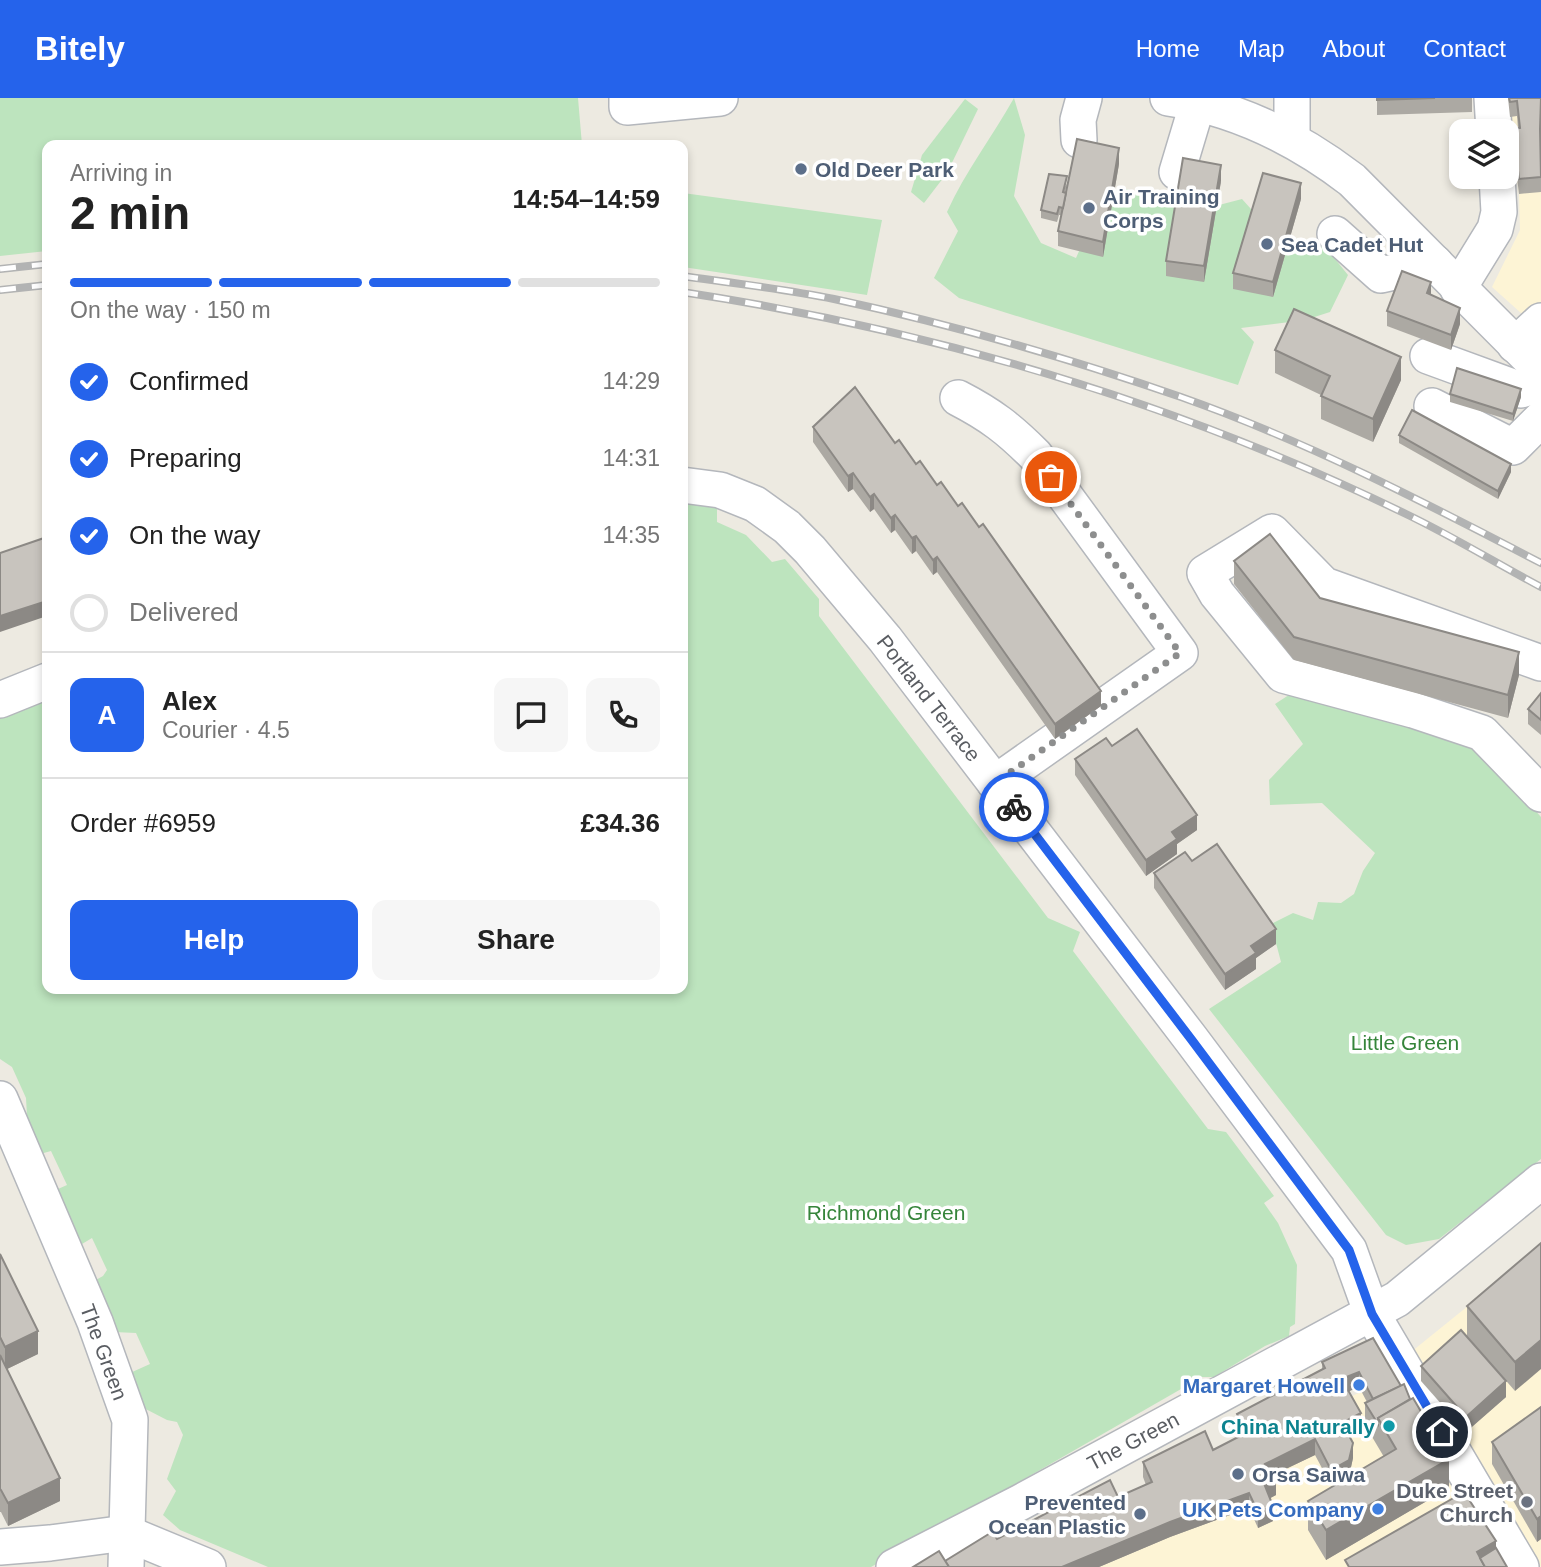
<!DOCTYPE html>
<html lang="en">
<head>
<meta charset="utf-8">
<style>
  :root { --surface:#fff; --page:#f6f6f6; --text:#222; --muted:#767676; --line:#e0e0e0; --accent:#2563eb }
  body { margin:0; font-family:Arial,sans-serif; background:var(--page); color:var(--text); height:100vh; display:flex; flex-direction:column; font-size:26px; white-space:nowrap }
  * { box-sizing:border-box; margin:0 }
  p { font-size:23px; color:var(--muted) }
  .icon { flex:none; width:38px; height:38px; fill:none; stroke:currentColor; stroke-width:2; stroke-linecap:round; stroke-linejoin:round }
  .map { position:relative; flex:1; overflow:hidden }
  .panel { position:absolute; left:42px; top:42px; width:646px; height:854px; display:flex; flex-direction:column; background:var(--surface); border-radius:14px; box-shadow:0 4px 10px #0003 }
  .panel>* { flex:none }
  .controls { position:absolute; left:1449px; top:21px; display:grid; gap:14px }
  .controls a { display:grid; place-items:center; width:70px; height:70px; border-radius:14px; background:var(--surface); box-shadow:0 4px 10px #0003; font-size:35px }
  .pin { position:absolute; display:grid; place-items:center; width:60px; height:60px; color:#fff; margin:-30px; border:4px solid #fff; border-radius:50%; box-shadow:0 2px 7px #0007 }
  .courier { position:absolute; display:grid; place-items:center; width:70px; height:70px; margin:-35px; border:5px solid #2563eb; border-radius:50%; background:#fff; color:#222; box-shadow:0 2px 9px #0007 }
  .overview em { font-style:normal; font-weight:700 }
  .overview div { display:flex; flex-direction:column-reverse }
  .overview { display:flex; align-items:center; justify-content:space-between; height:119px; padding:0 28px }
  h1 { font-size:46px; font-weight:700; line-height:52px }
  .bar { display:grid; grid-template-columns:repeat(4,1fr); gap:10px 7px; align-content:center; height:84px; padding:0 28px }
  .bar i { height:9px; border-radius:5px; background:var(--line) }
  .bar .active { background:var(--accent) }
  .bar p { grid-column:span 4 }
  .line { display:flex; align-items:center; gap:18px; padding:0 28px; border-top:2px solid var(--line) }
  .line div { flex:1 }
  .round { display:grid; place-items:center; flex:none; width:74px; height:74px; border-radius:14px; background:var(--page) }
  ol { padding:0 28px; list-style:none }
  li { display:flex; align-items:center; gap:21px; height:77px }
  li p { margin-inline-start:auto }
  li .icon { padding:7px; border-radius:50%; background:var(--accent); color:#fff; stroke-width:4 }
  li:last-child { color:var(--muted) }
  li i { width:38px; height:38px; border:4px solid var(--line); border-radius:50% }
  .button { display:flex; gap:14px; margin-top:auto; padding:14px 28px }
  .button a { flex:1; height:80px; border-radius:14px; background:var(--accent); color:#fff; font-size:28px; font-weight:700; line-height:80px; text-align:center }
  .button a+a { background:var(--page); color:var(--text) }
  header { display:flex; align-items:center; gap:42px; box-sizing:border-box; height:98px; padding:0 35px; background:var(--accent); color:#fff }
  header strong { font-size:33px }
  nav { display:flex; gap:38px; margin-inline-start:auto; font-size:24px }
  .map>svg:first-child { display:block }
  .commercial { fill:#fdf4d5 }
  .green { fill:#bde4be }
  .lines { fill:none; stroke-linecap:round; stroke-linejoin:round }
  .minor-casing { stroke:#b4b7bc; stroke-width:38 }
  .minor { stroke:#fff; stroke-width:35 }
  .rail-casing { stroke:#b2b3b3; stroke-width:8 }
  .rail { stroke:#fff; stroke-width:5; stroke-dasharray:16; stroke-linecap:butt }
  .wall { fill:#aca9a3 }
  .shaded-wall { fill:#8c8985 }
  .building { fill:#c8c4be; stroke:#8c8985; stroke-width:2 }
  .done { stroke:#8d8e8e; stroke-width:7; stroke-dasharray:0 12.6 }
  .route { stroke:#2563eb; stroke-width:9 }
  .service-dot { fill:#5c6f8a; stroke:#fff; stroke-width:2.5 }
  .shop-dot { fill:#3f7fe0; stroke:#fff; stroke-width:2.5 }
  .culture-dot { fill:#0f9aa8; stroke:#fff; stroke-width:2.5 }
  .worship-dot { fill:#6b7280; stroke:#fff; stroke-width:2.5 }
  .labels { text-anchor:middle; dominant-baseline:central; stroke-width:7; stroke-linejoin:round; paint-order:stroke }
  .service-label { font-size:21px; font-weight:bold; fill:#4e5e75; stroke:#fff; text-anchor:start }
  .street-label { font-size:21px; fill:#5a5d62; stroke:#fff }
  .park-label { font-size:21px; fill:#36853b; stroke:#fff }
  .shop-label { font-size:21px; font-weight:bold; fill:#366cbe; stroke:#fff; text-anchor:end }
  .culture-label { font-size:21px; font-weight:bold; fill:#0d838f; stroke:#fff; text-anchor:end }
  .worship-label { font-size:21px; font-weight:bold; fill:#5b616d; stroke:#fff; text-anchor:end }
</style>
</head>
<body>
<header>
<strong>Bitely</strong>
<nav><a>Home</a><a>Map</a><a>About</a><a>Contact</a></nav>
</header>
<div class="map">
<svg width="1541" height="1469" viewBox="0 0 1541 1469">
  <rect width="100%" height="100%" fill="#edeae1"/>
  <g class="commercial">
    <polygon points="1508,0 1541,0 1541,233 1492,189 1520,132 1519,96"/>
    <polygon points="1541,1149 1541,1469 1027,1469 1364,1292"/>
  </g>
  <g class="green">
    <polygon points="0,0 578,0 582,47 47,47 47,153 0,158"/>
    <path d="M 1014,0 L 1025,37 L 1014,98 L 1041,145 L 1076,160 L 1088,133 L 1121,89 L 1155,102 L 1196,113 L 1242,101 L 1269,131 L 1327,151 L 1348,177 L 1330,214 L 1305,222 L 1241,230 L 1254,244 L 1238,287 L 959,200 L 934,180 L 958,133 L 947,114 C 965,74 992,39 1014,0 Z"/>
    <polygon points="965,1 978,11 947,75 924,105 911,94 922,57"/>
    <polygon points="683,95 882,122 867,197 683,169"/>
    <polygon points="684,402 717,405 717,424 746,437 772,464 785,461 819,501 819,518 1048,820 1080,834 1073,853 1208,1031 1226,1034 1274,1098 1264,1105 1278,1125 1297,1167 1295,1226 1290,1229 1289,1238 1265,1248 1214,1279 1202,1279 871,1469 268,1469 180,1432 163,1417 176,1393 167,1381 183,1337 177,1324 167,1322 136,1306 130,1275 150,1266 136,1235 114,1234 94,1183 103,1178 107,1172 92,1140 82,1146 64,1123 58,1091 67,1087 51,1053 40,1056 28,1036 26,1000 12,969 0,961 0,592 47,577 47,891 682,891 683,406"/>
    <polygon points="1295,593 1480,651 1541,719 1541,1061 1439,1141 1406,1147 1386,1137 1209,911 1281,864 1271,826 1293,815 1313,822 1318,804 1341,805 1354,796 1363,773 1375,755 1322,705 1270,707 1269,682 1303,646 1275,606"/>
  </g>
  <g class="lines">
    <defs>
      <g id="minor">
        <polyline points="627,0 627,9 720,0"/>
        <path d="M 1168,0 C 1237,10 1297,40 1352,82 L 1541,272"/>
        <polyline points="1492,0 1494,33"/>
        <polyline points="1292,41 1292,0"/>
        <polyline points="1079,42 1078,22 1084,0"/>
        <polyline points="1177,74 1198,4"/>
        <polyline points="1335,136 1381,177 1435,165"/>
        <polyline points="1458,191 1495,131 1499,114 1497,79"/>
        <polyline points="1515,247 1541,223"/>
        <polyline points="1428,258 1521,292 1541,286"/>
        <path d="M 958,300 C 991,317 1009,331 1035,357 L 1180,555 L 995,685"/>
        <polyline points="1432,308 1513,349 1541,321"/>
        <polyline points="682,387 720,392 755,406 787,429 810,452 885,541 1191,941 1349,1152 1372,1216 1521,1469"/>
        <polyline points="1541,565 1324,487 1272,434 1205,475 1217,496 1283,577 1413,612 1482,635 1541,696"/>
        <polyline points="0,602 47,583"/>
        <polyline points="0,1001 95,1224 130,1322 126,1469"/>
        <polyline points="126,1435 208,1469"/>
        <polyline points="0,1449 50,1445 126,1435"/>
        <polyline points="894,1469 1021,1404 1397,1201 1541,1083"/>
      </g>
    </defs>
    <use href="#minor" class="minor-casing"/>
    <use href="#minor" class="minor"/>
    <defs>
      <g id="rail">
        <polyline points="0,171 47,166"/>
        <path d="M 682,178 C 733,185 784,191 834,201 C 951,226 1068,260 1181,299 C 1306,343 1424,404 1541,465"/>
        <polyline points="0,192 47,187"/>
        <path d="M 682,194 C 933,232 1178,305 1406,416 C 1452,438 1496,465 1541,489"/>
      </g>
    </defs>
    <use href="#rail" class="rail-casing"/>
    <use href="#rail" class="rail"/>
  </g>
  <g class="wall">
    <polygon points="1377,0 1472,0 1472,14 1377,17"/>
    <polygon points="1508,0 1541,0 1541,94 1519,96 1513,46 1513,31 1518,30 1517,18 1510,19"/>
    <polygon points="1119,66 1103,159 1058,148 1058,133 1061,117 1059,117 1057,124 1041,120 1041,112 1067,86 1065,95"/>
    <polygon points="1221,83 1204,184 1166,178 1166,163"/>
    <polygon points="1301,101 1273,199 1233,191 1233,175"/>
    <polygon points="1431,197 1460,226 1451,252 1387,228 1387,213"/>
    <polygon points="1275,252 1401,282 1373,344 1321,321 1321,297 1275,275"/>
    <polygon points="1450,296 1521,299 1513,323 1450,304"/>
    <polygon points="813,329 895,345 937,387 1101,608 1055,641 937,474 933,477 916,453 912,456 895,432 891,435 874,411 870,414 853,391 848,394 813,344"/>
    <polygon points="1399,337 1511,374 1498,401 1399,345"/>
    <polygon points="1234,463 1320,500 1519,577 1508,620 1294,562 1234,486"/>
    <polygon points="1541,595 1541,637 1528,626 1528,611"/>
    <polygon points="1112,648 1197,732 1177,746 1177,756 1146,778 1075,677 1075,661"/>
    <polygon points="1192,763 1276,846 1256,860 1256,871 1225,892 1154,790 1154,775"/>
    <polygon points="1541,1145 1515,1293 1467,1238 1467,1208"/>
    <polygon points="0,1156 38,1256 7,1271 60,1403 8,1428 1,1414 0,1414"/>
    <polygon points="1373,1240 1449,1390 1326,1462 1308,1432 1308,1403 1384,1359 1365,1327 1365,1305 1367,1304 1359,1289 1349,1293 1361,1331 1349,1337 1353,1360 1349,1378 1331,1387 1315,1357 1273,1377 1276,1397 1270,1400 1273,1423 1258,1430 1249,1410 1170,1439 1099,1469 913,1469 945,1463 997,1441 1118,1399 1146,1387 1143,1379 1143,1364 1213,1352 1240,1338 1237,1331 1237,1316 1322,1271 1322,1264"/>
    <polygon points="1421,1268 1506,1299 1466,1334 1421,1283"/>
    <polygon points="1541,1309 1541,1441 1537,1444 1492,1366 1492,1344"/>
  </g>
  <g class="shaded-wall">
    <polygon points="1119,50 1119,66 1103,159 1103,144"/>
    <polygon points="1221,67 1221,83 1204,184 1204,168"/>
    <polygon points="1301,85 1301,101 1273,199 1273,184"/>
    <polygon points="1431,184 1431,200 1427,195"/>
    <polygon points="1460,210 1460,226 1451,252 1451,237"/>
    <polygon points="1401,259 1401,282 1373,344 1373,321"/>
    <polygon points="1521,291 1521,299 1513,323 1513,316"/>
    <polygon points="1511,366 1511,374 1498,401 1498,393"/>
    <polygon points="853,375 853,391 848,394 848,378"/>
    <polygon points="874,396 874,411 870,414 870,399"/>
    <polygon points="895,417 895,432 891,435 891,420"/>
    <polygon points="916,438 916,453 912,456 912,440"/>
    <polygon points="937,459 937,474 933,477 933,462"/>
    <polygon points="47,503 47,518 0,534 0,518"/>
    <polygon points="1519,554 1519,577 1508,620 1508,597"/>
    <polygon points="1101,593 1101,608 1055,641 1055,626"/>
    <polygon points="1197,717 1197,732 1177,746 1177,756 1146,778 1146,762 1172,734"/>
    <polygon points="1276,831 1276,846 1256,860 1256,871 1225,892 1225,876 1251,848"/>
    <polygon points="38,1233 38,1256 5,1272 5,1249"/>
    <polygon points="1541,1242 1541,1271 1515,1293 1515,1264"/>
    <polygon points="1359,1274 1359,1289 1331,1301 1331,1285"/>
    <polygon points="1506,1283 1506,1299 1466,1334 1466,1319"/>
    <polygon points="1361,1315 1361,1331 1342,1341 1342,1325"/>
    <polygon points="1315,1341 1315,1357 1265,1381 1265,1366"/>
    <polygon points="1353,1345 1353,1360 1349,1378 1331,1387 1331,1372"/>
    <polygon points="1449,1361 1449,1390 1326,1462 1326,1432"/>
    <polygon points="60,1380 60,1403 8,1428 8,1405"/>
    <polygon points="1276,1382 1276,1397 1265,1403 1265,1388"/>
    <polygon points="1249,1395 1249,1410 1170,1439 1099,1469 1062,1469 1170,1424"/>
    <polygon points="1273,1408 1273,1423 1258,1430 1258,1414"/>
    <polygon points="1541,1418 1541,1441 1537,1444 1537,1421"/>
    <polygon points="1496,1443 1496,1466 1481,1469 1477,1454"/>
  </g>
  <g class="building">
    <polygon points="1377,0 1435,0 1377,2"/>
    <polygon points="1509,0 1541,0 1540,31 1541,79 1519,81 1513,31 1520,30 1517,3 1510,4"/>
    <polygon points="1077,41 1119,50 1103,144 1058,133"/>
    <polygon points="1183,60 1221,67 1204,168 1166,163"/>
    <polygon points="1263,75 1301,85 1273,184 1233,175"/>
    <polygon points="1049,76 1067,78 1063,94 1066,95 1063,110 1059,109 1057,116 1041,112"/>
    <polygon points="1402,173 1431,184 1427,195 1460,210 1451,237 1387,213"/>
    <polygon points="1294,211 1401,259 1373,321 1321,298 1330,278 1275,252"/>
    <polygon points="1457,270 1521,291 1513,316 1450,296"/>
    <polygon points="855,289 895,345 899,342 916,366 920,363 937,387 941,384 958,408 962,405 979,429 983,426 1101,593 1055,626 937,459 933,462 916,438 912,440 895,417 891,420 874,396 870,399 853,375 848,378 813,329"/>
    <polygon points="1412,312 1511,366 1498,393 1399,337"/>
    <polygon points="1270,436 1320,500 1519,554 1508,597 1294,539 1234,463"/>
    <polygon points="47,439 47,503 0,518 0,455"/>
    <polygon points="1541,595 1541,622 1528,611"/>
    <polygon points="1137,631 1197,717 1172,734 1177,741 1146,762 1075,661 1106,640 1112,648"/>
    <polygon points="1217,746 1276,831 1251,848 1256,855 1225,876 1154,775 1185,754 1192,763"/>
    <polygon points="1541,1145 1541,1242 1515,1264 1467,1208"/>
    <polygon points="0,1156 38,1233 5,1249 0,1239"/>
    <polygon points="1461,1232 1506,1283 1466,1319 1421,1268"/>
    <polygon points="1373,1240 1401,1288 1373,1301 1359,1274 1331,1285 1339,1297 1348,1292 1361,1315 1342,1325 1353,1345 1349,1362 1331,1372 1315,1341 1265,1366 1276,1382 1265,1388 1273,1408 1258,1414 1249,1395 1170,1424 1062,1469 949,1469 945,1463 992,1434 997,1441 1110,1382 1118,1399 1152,1384 1143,1364 1205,1333 1213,1352 1246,1335 1237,1316 1325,1270 1322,1264"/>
    <polygon points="0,1257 60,1380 8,1405 1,1392 0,1391"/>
    <polygon points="1404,1286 1410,1301 1378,1320 1378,1326 1365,1305"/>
    <polygon points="1413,1300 1449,1361 1326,1432 1308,1403 1396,1351 1378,1320"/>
    <polygon points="1541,1309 1541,1418 1537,1421 1492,1344"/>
    <polygon points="1464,1394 1496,1443 1477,1454 1485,1469 1349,1469 1345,1462"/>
    <polygon points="1496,1450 1507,1469 1485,1469 1480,1460"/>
    <polygon points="939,1453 949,1469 913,1469"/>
  </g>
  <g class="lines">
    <polyline class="done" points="1014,709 995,685 1180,555 1051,379"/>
    <polyline class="route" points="1014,709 1191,941 1349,1152 1372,1216 1442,1334"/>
  </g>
  <g class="service-dot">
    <circle cx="801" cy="71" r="7"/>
    <circle cx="1089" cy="110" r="7"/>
    <circle cx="1267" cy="146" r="7"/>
    <circle cx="1238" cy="1376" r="7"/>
    <circle cx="1140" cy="1416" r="7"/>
  </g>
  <g class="shop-dot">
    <circle cx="1359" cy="1287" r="7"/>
    <circle cx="1378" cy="1411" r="7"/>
  </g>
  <circle class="culture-dot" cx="1389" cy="1328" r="7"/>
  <circle class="worship-dot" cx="1527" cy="1404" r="7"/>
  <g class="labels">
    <g class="service-label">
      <text x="815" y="71">Old Deer Park</text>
      <text x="1103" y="98">Air Training<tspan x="1103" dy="24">Corps</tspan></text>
      <text x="1281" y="146">Sea Cadet Hut</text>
      <text x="1252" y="1376">Orsa Saiwa</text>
      <text x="1126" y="1404" text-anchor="end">Prevented<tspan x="1126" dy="24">Ocean Plastic</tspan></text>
    </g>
    <g class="street-label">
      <text transform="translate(929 600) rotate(52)">Portland Terrace</text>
      <text transform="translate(104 1254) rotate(70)">The Green</text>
      <text transform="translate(1133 1343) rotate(-28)">The Green</text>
    </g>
    <g class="park-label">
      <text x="1405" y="944">Little Green</text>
      <text x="886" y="1114">Richmond Green</text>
    </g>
    <g class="shop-label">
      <text x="1345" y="1287">Margaret Howell</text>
      <text x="1364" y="1411">UK Pets Company</text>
    </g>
    <g class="culture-label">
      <text x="1375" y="1328">China Naturally</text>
    </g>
    <g class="worship-label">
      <text x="1513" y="1392">Duke Street<tspan x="1513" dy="24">Church</tspan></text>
    </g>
  </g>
</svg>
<div class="controls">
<a><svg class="icon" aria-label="layers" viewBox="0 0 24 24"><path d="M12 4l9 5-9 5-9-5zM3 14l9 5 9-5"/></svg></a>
</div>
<div class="pin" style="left:1051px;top:379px;background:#ea580c"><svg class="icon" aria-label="bag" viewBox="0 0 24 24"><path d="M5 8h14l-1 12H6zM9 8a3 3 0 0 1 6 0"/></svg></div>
<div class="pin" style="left:1442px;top:1334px;background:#1f2937"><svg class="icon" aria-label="home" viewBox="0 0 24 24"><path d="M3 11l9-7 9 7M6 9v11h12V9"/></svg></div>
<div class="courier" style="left:1014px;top:709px"><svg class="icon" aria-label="bike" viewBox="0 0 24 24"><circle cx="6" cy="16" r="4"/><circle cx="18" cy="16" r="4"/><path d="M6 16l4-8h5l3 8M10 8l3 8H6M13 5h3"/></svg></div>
<section class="panel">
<div class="overview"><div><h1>2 min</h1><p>Arriving in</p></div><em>14:54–14:59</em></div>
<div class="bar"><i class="active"></i><i class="active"></i><i class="active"></i><i></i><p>On the way · 150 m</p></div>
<ol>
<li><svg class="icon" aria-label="check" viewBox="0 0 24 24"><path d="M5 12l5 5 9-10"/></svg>Confirmed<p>14:29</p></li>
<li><svg class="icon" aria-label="check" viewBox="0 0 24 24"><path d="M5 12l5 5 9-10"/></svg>Preparing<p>14:31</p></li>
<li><svg class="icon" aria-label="check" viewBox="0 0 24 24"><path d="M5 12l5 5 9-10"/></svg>On the way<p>14:35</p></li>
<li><i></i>Delivered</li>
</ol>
<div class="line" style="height:126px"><b class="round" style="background:var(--accent);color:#fff">A</b><div><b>Alex</b><p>Courier · 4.5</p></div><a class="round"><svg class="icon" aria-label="chat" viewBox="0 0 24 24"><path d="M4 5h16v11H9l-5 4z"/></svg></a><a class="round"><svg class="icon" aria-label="phone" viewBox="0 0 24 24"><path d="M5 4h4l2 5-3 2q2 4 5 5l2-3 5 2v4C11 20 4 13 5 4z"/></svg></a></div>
<div class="line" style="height:91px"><div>Order #6959</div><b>£34.36</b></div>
<div class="button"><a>Help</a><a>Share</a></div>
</section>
</div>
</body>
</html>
